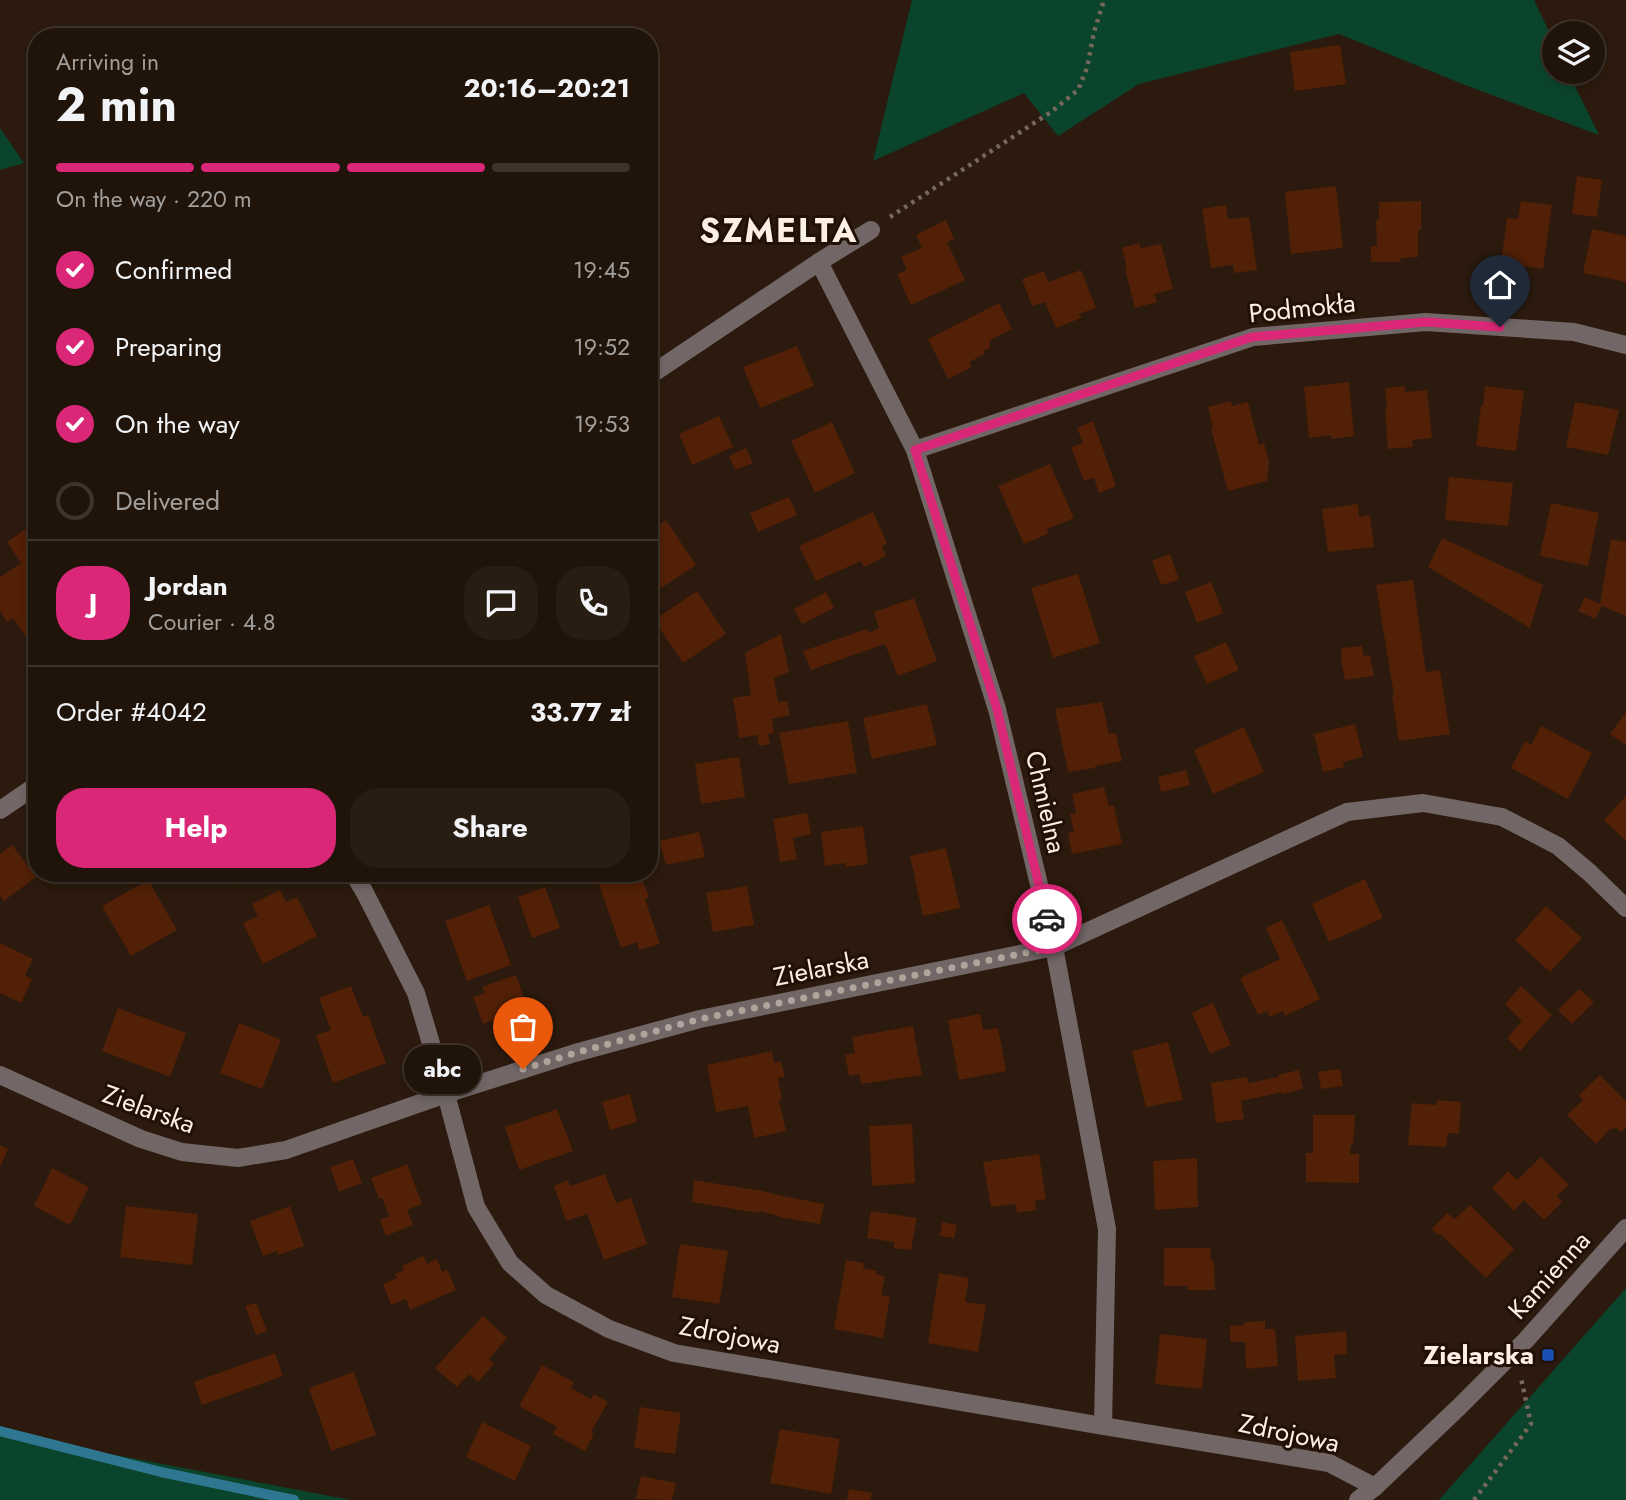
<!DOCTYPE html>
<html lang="en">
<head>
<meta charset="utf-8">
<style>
  :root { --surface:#20140a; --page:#281d13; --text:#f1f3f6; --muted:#a29e9c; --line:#3d332b; --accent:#db2777 }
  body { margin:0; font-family:Jost,sans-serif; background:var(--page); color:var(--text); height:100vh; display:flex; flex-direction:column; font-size:26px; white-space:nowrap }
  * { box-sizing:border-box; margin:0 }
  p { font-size:23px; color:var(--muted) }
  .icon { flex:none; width:38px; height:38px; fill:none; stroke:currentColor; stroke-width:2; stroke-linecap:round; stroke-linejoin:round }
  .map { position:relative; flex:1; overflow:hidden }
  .drawer { position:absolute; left:28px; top:28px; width:630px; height:854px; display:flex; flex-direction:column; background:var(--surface); border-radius:28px; box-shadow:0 4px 10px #0003,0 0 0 2px var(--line) }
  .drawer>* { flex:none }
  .tools { position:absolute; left:1542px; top:21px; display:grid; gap:14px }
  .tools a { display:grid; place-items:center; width:63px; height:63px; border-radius:50%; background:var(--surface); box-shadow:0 4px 10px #0003,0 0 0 2px var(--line); font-size:35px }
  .pin { position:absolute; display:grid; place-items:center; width:60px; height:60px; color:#fff; margin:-72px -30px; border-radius:50% 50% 50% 0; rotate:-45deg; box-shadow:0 0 7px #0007 }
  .pin .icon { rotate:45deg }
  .courier { position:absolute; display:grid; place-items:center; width:70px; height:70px; margin:-35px; border:5px solid #db2777; border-radius:50%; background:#fff; color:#222; box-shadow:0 2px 9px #0007 }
  .bubble { position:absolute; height:49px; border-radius:24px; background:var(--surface); box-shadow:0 4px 10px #0003,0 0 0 2px var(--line); font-size:23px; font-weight:700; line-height:49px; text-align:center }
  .summary em { font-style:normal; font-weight:700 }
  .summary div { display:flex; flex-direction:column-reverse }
  .summary { display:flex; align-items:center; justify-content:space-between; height:119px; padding:0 28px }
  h1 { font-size:46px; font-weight:700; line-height:52px }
  .bar { display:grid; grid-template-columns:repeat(4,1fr); gap:10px 7px; align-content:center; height:84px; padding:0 28px }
  .bar i { height:9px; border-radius:5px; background:var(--line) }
  .bar .selected { background:var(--accent) }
  .bar p { grid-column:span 4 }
  .line { display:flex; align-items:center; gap:18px; padding:0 28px; border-top:2px solid var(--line) }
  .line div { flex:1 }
  .round { display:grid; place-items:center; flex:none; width:74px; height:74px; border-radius:28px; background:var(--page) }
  ol { padding:0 28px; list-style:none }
  li { display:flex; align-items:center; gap:21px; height:77px }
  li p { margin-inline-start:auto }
  li .icon { padding:7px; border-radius:50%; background:var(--accent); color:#fff; stroke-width:4 }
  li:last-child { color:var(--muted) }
  li i { width:38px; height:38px; border:4px solid var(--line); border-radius:50% }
  .button { display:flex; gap:14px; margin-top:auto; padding:14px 28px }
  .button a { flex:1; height:80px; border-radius:28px; background:var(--accent); color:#fff; font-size:28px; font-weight:700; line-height:80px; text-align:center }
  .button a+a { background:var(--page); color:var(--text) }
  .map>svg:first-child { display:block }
  .green { fill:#0b442c }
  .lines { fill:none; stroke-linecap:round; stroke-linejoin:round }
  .stream { stroke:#2f7791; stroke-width:10 }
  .building { fill:#512006 }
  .path { stroke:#77685c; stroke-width:4.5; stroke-dasharray:3.5 5; stroke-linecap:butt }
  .minor { stroke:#726667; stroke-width:18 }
  .tertiary { stroke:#726667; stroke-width:18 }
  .done { stroke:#b2a49a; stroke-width:7; stroke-dasharray:0 12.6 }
  .route { stroke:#db2777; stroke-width:9 }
  .transit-dot { fill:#1a4fb4; stroke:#211105; stroke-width:2.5 }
  .labels { text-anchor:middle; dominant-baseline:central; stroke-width:6; stroke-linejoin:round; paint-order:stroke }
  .street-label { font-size:26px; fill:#fbefe6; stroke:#211105 }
  .poi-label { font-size:26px; font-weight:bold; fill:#fbefe6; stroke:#211105; text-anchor:end }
  .district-label { font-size:33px; font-weight:bold; letter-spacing:2px; fill:#fbefe6; stroke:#211105 }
</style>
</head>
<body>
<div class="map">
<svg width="1626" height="1500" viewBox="0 0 1626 1500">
  <rect width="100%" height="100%" fill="#2b1a0d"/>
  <g class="green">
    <polygon points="912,0 1534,0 1554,42 1554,72 1568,72 1599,135 1465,85 1339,34 1139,84 1058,136 1024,93 873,161"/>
    <polygon points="0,128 24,163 0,170"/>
    <polygon points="1626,1288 1626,1500 1439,1500"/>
    <polygon points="0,1433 351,1500 0,1500"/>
  </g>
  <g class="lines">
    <polyline class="stream" points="0,1431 161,1472 294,1500"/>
  </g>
  <g class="building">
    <polygon points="1340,45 1346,84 1295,91 1290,52"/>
    <polygon points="1577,176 1602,180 1597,217 1572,214"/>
    <polygon points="1336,186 1343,248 1291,254 1285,192"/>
    <polygon points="1421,201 1421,230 1418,231 1418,257 1401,258 1400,262 1371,262 1371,246 1377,246 1376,220 1379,220 1379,202"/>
    <polygon points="1521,201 1552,205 1543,269 1501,263 1507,218 1518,219"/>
    <polygon points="1226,205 1228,219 1249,217 1257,270 1234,273 1233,265 1211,268 1202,209"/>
    <polygon points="946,220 954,239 947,242 965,280 911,305 897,274 907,270 901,257 922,248 916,235"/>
    <polygon points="1592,229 1626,236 1626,282 1583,273"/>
    <polygon points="1139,243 1141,248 1161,244 1173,289 1154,294 1157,302 1135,308 1125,269 1127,268 1122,248"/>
    <polygon points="1081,270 1096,308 1079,314 1081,318 1056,328 1045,302 1032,306 1022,279 1044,271 1048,282"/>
    <polygon points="999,303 1012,329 990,340 990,348 983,351 985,354 969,362 972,367 948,379 928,339"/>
    <polygon points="797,346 814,386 760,408 743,367"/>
    <polygon points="1349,382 1354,436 1331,439 1331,435 1309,438 1304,387"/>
    <polygon points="1405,386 1405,392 1427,390 1432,438 1412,440 1413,447 1388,449 1385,410 1387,409 1385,388"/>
    <polygon points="1485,386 1524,391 1516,451 1476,446 1481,406 1483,406"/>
    <polygon points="1231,401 1232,406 1248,402 1259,445 1264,443 1269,462 1267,481 1228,491 1211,429 1213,428 1208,407"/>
    <polygon points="1575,402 1619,410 1608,455 1566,447"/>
    <polygon points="719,416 733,447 692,465 679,434"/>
    <polygon points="1093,421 1116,486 1099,493 1094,478 1084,481 1071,447 1083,443 1077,428"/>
    <polygon points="832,422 855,473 815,493 791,441"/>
    <polygon points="746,448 753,463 735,470 729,456"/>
    <polygon points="1050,464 1074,518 1047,529 1048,534 1024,544 998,486"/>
    <polygon points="1449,477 1513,483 1508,526 1445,520"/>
    <polygon points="789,497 797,515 758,532 750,513"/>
    <polygon points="1551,503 1599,513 1588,566 1540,556"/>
    <polygon points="1358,504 1359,517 1370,515 1374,547 1328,552 1322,509"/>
    <polygon points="873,512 887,543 882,546 886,556 864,567 861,561 816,581 799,546"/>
    <polygon points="666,520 696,565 658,590 649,576 649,553 657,548 649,535 649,531"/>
    <polygon points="37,521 37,653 13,618 7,622 0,611 0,577 21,563 7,542"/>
    <polygon points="1442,538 1543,585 1530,628 1428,567"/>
    <polygon points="1611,539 1626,542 1626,616 1602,606 1595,619 1578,611 1585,597 1600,604"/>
    <polygon points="1170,554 1179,580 1161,585 1152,561"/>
    <polygon points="1078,574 1100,643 1053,658 1031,588"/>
    <polygon points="1413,580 1426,672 1440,670 1450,734 1399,741 1392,696 1394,695 1376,585"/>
    <polygon points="1211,582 1223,613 1197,623 1185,592"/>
    <polygon points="697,591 726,634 683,663 654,620"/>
    <polygon points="826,592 834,608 802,624 794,609"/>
    <polygon points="914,598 937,661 898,676 885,644 811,670 803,651 867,629 868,633 879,628 874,612"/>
    <polygon points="781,634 789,672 774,678 778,702 787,701 790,715 772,719 774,733 768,734 770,744 759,746 757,735 739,738 733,698 751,695 745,653"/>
    <polygon points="1226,642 1239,670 1207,684 1194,656"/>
    <polygon points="1362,646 1364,656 1370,655 1374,676 1345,680 1341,660 1342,659 1341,648"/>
    <polygon points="1102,702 1109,734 1116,733 1122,761 1095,766 1095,768 1068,772 1055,709"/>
    <polygon points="927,704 937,745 872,759 863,718"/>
    <polygon points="1626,712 1626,745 1610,734"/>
    <polygon points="848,721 857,773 789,784 779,733"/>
    <polygon points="1355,724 1363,757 1343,762 1344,767 1323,772 1314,734"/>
    <polygon points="1541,726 1592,753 1568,799 1511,768 1525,741 1531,745"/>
    <polygon points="1244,727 1264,772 1213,794 1194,750"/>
    <polygon points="739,757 745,797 701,804 695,764"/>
    <polygon points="1186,770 1190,785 1161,792 1158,777"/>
    <polygon points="1104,787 1109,806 1114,806 1122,844 1072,854 1068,833 1074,832 1070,814 1076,813 1072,794"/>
    <polygon points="1626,796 1626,841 1604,820"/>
    <polygon points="807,813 811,834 793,838 797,859 780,862 773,819"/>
    <polygon points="863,826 868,864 846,867 845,863 825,866 821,832"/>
    <polygon points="699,832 705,857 666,865 659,841"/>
    <polygon points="12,845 36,877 4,901 0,896 0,854"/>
    <polygon points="946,848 960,908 923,916 910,856"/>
    <polygon points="225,873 252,873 232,885"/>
    <polygon points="488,873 517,873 492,883"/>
    <polygon points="621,873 640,873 649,897 645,899 660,944 639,950 637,942 621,948 598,881"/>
    <polygon points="1365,879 1383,918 1329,942 1312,904"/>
    <polygon points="148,880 177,930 131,956 102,906"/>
    <polygon points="747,886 754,925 713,932 706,893"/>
    <polygon points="545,887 560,928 532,938 518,897"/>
    <polygon points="280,890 286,902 297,897 317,936 263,964 243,923 258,916 252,904"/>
    <polygon points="489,905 511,965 467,981 445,921"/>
    <polygon points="1546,906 1582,938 1550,972 1515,940"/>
    <polygon points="1282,920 1320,999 1285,1016 1283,1011 1270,1017 1267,1011 1258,1015 1240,978 1280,959 1266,928"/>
    <polygon points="0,943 33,959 25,975 32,979 21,1003 0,993"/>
    <polygon points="516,975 528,1009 483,1024 473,997 485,993 482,987"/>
    <polygon points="351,986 363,1017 368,1015 386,1063 333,1083 316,1035 331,1030 319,998"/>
    <polygon points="1521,986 1552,1015 1520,1051 1507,1038 1522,1021 1505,1004"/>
    <polygon points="1579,989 1594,1002 1572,1024 1558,1010"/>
    <polygon points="1213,1003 1231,1045 1210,1054 1192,1013"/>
    <polygon points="118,1008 186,1033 170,1077 102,1051"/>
    <polygon points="980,1014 983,1030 998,1028 1006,1071 959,1080 948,1020"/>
    <polygon points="239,1023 281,1040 262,1089 220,1073"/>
    <polygon points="913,1026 922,1075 861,1084 859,1074 849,1076 845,1055 855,1053 852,1037"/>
    <polygon points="1168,1042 1183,1100 1146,1107 1132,1051"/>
    <polygon points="772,1051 774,1063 781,1061 785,1077 778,1078 782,1099 779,1100 786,1131 754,1138 748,1106 716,1112 707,1065"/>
    <polygon points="1340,1069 1343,1086 1321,1089 1318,1072"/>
    <polygon points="1299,1070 1303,1089 1283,1094 1282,1092 1241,1101 1244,1119 1216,1123 1211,1083 1247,1077 1248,1083 1279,1077 1278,1075"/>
    <polygon points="1600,1075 1626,1101 1626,1127 1621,1132 1615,1127 1613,1130 1611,1128 1596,1144 1567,1115 1583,1100 1579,1095"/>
    <polygon points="630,1094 637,1122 610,1130 602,1102"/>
    <polygon points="1437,1100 1461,1102 1459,1134 1448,1133 1446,1147 1408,1145 1412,1103 1436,1105"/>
    <polygon points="557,1109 573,1151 519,1170 505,1127"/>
    <polygon points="1313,1115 1355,1115 1353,1145 1351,1145 1350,1154 1359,1154 1359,1183 1306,1182 1306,1153 1313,1153"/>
    <polygon points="912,1124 915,1183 872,1186 869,1126"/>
    <polygon points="0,1145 8,1149 0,1167"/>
    <polygon points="1039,1154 1046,1199 1035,1201 1036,1210 1017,1213 1016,1204 991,1207 983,1162"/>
    <polygon points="1541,1157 1569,1185 1557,1196 1562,1202 1544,1220 1524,1200 1514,1211 1492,1188 1508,1171 1517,1180"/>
    <polygon points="1197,1158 1198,1207 1155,1210 1153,1161"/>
    <polygon points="353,1159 362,1183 339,1192 330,1167"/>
    <polygon points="407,1164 422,1204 407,1210 413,1225 386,1236 380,1220 389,1216 382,1198 379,1199 371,1178"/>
    <polygon points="52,1168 89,1187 70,1225 34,1206"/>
    <polygon points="605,1174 616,1203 631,1198 647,1244 604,1260 587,1214 566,1221 554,1186 568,1180 570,1186"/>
    <polygon points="694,1180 762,1191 783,1196 824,1204 820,1224 779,1217 779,1216 759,1211 759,1213 692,1202"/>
    <polygon points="1470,1205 1514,1249 1486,1278 1440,1234 1438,1235 1432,1229 1447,1213 1455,1219"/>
    <polygon points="126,1206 198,1214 192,1265 120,1257"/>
    <polygon points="290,1206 304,1246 278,1255 277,1251 263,1256 250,1221"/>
    <polygon points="871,1211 917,1218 911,1250 894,1248 894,1242 867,1238"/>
    <polygon points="942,1222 957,1225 954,1238 940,1236"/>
    <polygon points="680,1244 728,1251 719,1304 672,1297"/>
    <polygon points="1164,1248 1210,1248 1211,1261 1214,1261 1215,1290 1187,1290 1188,1286 1164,1286"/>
    <polygon points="423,1256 427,1264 437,1259 442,1272 447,1269 456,1290 410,1310 406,1299 391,1305 383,1284 397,1278 395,1274 404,1270 402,1266"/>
    <polygon points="846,1260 864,1263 863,1268 877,1271 876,1274 885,1276 881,1295 890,1297 883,1338 834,1329"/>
    <polygon points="939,1273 969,1278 965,1302 986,1305 978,1352 928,1343"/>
    <polygon points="256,1303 267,1331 256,1335 245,1306"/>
    <polygon points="483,1316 507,1338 489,1359 494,1364 478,1382 469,1374 457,1387 435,1368"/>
    <polygon points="1265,1321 1265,1329 1275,1329 1278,1366 1246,1369 1245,1342 1230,1342 1230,1326 1244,1325 1244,1322"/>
    <polygon points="1346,1331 1347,1354 1334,1355 1336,1378 1298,1381 1295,1336"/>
    <polygon points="1160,1334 1207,1339 1202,1389 1155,1384"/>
    <polygon points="275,1353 283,1376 202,1405 194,1382"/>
    <polygon points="542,1365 574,1382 571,1388 591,1399 594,1394 608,1402 591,1432 594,1434 585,1451 553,1434 557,1427 519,1406"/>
    <polygon points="354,1372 376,1435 331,1451 309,1388"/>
    <polygon points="640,1407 681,1413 675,1454 634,1448"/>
    <polygon points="482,1422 531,1446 515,1481 466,1457"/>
    <polygon points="780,1429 840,1439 831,1494 770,1483"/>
    <polygon points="641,1476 676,1483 672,1500 636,1499"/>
    <polygon points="849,1489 872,1493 870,1500 847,1500"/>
  </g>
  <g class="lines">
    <g class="path">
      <polyline points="890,217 1051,112 1078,90 1087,68 1094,32 1104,0"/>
      <polyline points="1474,1500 1531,1424 1521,1378"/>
    </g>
    <g class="minor">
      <polyline points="819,262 915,450 997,709 1054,947 1107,1229 1103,1426"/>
      <polyline points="649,376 819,262 871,230"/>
      <polyline points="915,450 1253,337 1426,322 1574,332 1626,345"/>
      <polyline points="0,810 37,785"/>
      <polyline points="353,873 364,891 416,993 446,1094 476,1207 510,1263 546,1295 609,1329 674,1353 1103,1426 1329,1463 1375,1487"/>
      <polyline points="0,1075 141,1139 182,1152 238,1158 286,1150 446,1094 575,1053 700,1019 1054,947 1347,812 1423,803 1502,817 1558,846 1590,873 1626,908"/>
    </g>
    <polyline class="tertiary" points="1358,1500 1375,1487 1459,1407 1526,1340 1626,1228"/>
  </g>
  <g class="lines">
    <polyline class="done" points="523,1069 575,1053 700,1019 1054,947 1047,919"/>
    <polyline class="route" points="1047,919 997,709 915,450 1252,337 1426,322 1500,327"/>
  </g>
  <rect class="transit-dot" x="1541" y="1348" width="14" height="14" rx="3.5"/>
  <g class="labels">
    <g class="street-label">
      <text transform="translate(1302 308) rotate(-6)">Podmokła</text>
      <text transform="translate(1046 802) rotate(77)">Chmielna</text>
      <text transform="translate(821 968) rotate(-11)">Zielarska</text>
      <text transform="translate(149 1109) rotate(20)">Zielarska</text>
      <text transform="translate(1549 1275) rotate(-48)">Kamienna</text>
      <text transform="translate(730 1335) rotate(11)">Zdrojowa</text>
      <text transform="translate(1289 1433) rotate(12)">Zdrojowa</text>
    </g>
    <g class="poi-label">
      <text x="1534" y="1355">Zielarska</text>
    </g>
    <g class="district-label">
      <text x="779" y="230">SZMELTA</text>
    </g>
  </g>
</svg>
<div class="tools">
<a><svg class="icon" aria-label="layers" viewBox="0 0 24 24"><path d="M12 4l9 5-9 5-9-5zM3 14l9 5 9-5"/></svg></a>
</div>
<div class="pin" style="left:523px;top:1069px;background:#ea580c"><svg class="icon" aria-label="bag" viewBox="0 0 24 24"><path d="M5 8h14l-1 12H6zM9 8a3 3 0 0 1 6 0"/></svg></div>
<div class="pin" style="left:1500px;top:327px;background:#1f2937"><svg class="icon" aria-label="home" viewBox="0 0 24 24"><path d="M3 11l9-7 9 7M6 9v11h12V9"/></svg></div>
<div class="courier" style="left:1047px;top:919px"><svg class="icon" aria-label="car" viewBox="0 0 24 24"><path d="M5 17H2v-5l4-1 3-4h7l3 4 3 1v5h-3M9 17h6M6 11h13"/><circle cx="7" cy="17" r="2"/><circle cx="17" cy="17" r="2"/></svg></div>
<div class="bubble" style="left:404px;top:1045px;width:77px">abc</div>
<section class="drawer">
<div class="summary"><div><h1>2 min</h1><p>Arriving in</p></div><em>20:16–20:21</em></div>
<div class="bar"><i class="selected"></i><i class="selected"></i><i class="selected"></i><i></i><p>On the way · 220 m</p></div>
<ol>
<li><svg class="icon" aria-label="check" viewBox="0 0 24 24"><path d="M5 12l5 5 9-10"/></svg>Confirmed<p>19:45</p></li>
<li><svg class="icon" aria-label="check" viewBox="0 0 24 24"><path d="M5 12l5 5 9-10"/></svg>Preparing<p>19:52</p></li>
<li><svg class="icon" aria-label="check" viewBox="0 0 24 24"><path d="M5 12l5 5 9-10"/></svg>On the way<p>19:53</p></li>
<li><i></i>Delivered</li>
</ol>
<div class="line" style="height:126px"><b class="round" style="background:var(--accent);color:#fff">J</b><div><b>Jordan</b><p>Courier · 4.8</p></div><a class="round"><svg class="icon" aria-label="chat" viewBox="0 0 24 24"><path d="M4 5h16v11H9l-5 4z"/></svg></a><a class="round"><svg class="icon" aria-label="phone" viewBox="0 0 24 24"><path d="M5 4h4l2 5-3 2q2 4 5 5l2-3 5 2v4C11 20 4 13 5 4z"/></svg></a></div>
<div class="line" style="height:91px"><div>Order #4042</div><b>33.77 zł</b></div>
<div class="button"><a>Help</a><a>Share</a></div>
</section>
</div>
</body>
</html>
